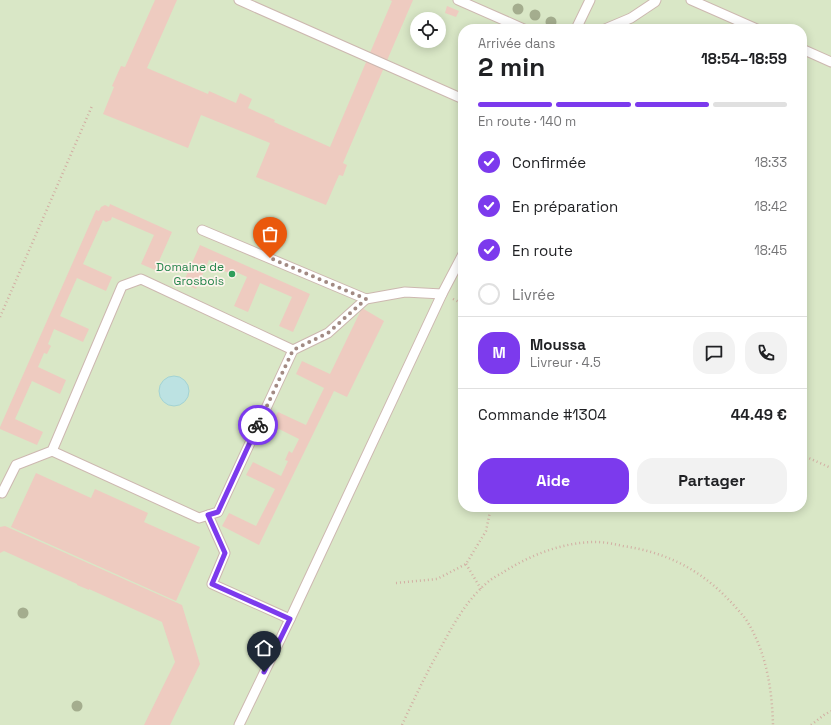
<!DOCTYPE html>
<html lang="fr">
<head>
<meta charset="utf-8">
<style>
  :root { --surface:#fff; --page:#f2f2f2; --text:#202124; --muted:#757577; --line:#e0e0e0; --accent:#7c3aed }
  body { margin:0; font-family:"Space Grotesk",sans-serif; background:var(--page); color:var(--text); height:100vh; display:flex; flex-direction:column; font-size:15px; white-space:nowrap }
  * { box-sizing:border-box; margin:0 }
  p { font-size:13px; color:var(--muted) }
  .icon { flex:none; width:22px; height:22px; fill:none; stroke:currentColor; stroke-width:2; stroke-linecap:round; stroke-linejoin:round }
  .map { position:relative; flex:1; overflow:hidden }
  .panel { position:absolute; left:458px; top:24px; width:349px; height:488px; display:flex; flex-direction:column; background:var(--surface); border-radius:16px; box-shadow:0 2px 10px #0003 }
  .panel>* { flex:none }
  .tools { position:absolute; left:410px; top:12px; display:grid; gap:8px }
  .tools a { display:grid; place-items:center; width:36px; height:36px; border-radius:50%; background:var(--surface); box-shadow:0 2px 10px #0003; font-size:20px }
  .pin { position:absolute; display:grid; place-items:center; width:34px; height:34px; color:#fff; margin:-41px -17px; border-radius:50% 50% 50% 0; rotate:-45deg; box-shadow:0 0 4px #0007 }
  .pin .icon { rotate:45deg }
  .courier { position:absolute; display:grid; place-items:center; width:40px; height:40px; margin:-20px; border:3px solid #7c3aed; border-radius:50%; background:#fff; color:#222; box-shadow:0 1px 5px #0007 }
  .headline em { font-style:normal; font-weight:800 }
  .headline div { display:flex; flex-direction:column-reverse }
  .headline { display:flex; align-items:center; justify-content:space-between; height:68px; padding:0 20px }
  h1 { font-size:26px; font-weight:800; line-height:30px }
  .bar { display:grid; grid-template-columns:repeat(4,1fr); gap:6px 4px; align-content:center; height:48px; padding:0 20px }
  .bar i { height:5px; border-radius:3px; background:var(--line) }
  .bar .active { background:var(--accent) }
  .bar p { grid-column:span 4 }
  .line { display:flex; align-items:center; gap:10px; padding:0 20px; border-top:1px solid var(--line) }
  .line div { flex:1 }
  .round { display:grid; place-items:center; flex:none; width:42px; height:42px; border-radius:16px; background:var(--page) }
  ol { padding:0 20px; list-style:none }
  li { display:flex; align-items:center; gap:12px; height:44px }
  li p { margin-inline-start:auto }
  li .icon { padding:4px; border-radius:50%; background:var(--accent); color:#fff; stroke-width:4 }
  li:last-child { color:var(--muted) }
  li i { width:22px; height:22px; border:2px solid var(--line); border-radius:50% }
  .primary-button { display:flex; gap:8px; margin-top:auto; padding:8px 20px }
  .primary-button a { flex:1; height:46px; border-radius:16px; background:var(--accent); color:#fff; font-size:16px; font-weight:800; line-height:46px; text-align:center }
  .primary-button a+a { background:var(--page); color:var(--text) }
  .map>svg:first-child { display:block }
  .green { fill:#d9e7c6; fill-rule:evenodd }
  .water { fill:#bce2e2; stroke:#a3d3d3 }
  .building { fill:#eecbc0 }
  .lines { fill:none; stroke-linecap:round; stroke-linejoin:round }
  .lane-casing { stroke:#cdb8b0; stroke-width:11 }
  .path { stroke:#d2aea3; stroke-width:2.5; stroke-dasharray:1 3; stroke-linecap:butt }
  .lane { stroke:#fff; stroke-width:9 }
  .tree { fill:#a4ad8e }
  .done { stroke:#a28a83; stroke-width:4; stroke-dasharray:0 7.2 }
  .route { stroke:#7c3aed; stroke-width:5 }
  .leisure-dot { fill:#2e9e5b; stroke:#fdf4ec; stroke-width:1.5 }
  .labels { text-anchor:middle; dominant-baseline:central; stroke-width:3.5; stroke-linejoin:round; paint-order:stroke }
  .leisure-label { font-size:12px; fill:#27864d; stroke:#fdf4ec; text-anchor:end }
</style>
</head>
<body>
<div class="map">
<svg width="831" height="725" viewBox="0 0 831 725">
  <rect width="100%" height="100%" fill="#faefe6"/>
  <path class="green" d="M 0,0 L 831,0 L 831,725 L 0,725 ZM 417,19 L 439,19 L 439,41 L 417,41 ZM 463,29 L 802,29 L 802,507 L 463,507 Z"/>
  <circle class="water" cx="174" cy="391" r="15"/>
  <g class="building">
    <polygon points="155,0 177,0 147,68 208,94 209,91 236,103 240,93 252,99 248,108 275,120 274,122 330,147 392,1 390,0 413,0 343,163 347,165 343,176 339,175 326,205 256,177 270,143 201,115 188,148 103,114 114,87 112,86 121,66 125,67"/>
    <polygon points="447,6 459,11 456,17 445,13"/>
    <polygon points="110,204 172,232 155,270 141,264 154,235 112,217 111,220 106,222 103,220 83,264 112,277 106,291 77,278 60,316 89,329 83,342 54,329 48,344 51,346 47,354 44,353 38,367 66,380 60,394 32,381 15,419 43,432 37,445 0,429 0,427 96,210 99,211 101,207 105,205 109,207"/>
    <polygon points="200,245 310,294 293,332 279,326 292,297 260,283 248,312 234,306 247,277 232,270 231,274 222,270 224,267 209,260 196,289 183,283"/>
    <polygon points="362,308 384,321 347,397 334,391 259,545 222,526 229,513 256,526 275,489 246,475 253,462 281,476 288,461 285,460 289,451 292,453 299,439 271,425 278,412 306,425 324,388 296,374 302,361 330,374"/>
    <polygon points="36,473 91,498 95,489 148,513 144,522 200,547 176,601 11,527"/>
    <polygon points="5,526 182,605 200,664 170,725 144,725 175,662 162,622 89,589 89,590 77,585 77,584 4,551 0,553 0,527"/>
  </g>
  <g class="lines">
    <defs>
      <g id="lane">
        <polyline points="239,0 463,99"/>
        <polyline points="458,0 524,29"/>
        <polyline points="691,0 757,29"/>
        <polyline points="576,29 590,0"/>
        <polyline points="605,29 631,18 655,2 656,0"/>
        <polyline points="802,49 831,62"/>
        <polyline points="202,230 366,299 405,292 442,294"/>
        <polyline points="52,451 199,518 218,512 293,350"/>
        <polyline points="0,492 2,493 16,465 52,451 122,286 141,279 293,350 328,333 366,299"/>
        <polyline points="208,515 225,553 212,584 290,619"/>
        <polyline points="239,725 290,619 442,294 463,254"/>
      </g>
    </defs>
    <use href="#lane" class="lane-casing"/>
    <g class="path">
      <polyline points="453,299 463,304"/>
      <polyline points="0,317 92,106"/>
      <polyline points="802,455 831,468"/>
      <polyline points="466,564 481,589"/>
      <polyline points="396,583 437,579 466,564 486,531 491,507"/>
      <path d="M 402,725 C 414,699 426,674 440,649 C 453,625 467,599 489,581 C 493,578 498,575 502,573 C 530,555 563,542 596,542 C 605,542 614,544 623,546 C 664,552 698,568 727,598 C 733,604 739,611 745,618 C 766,650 772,688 773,725"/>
      <polyline points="811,725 824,715 831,711"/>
    </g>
    <use href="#lane" class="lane"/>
  </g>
  <g class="tree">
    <circle cx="518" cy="9" r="5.5"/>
    <circle cx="535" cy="15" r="5.5"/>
    <circle cx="551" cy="22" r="5.5"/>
    <circle cx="23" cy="613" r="5.5"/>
    <circle cx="77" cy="706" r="5.5"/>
  </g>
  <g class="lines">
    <polyline class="done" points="258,425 293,350 328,333 366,299 270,258"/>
    <polyline class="route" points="258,425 218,512 208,515 225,553 212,584 290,619 264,672"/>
  </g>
  <circle class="leisure-dot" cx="232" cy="274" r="4"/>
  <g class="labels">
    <g class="leisure-label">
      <text x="224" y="267">Domaine de<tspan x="224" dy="14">Grosbois</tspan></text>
    </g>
  </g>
</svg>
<div class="tools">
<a><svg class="icon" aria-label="locate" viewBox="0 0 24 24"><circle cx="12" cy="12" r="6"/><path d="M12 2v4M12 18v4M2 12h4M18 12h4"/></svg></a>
</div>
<div class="pin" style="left:270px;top:258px;background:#ea580c"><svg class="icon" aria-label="bag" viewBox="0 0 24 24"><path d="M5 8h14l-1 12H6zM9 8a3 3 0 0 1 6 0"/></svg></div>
<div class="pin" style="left:264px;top:672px;background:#1f2937"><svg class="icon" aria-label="home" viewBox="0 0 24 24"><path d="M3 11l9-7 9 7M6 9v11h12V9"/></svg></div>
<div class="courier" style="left:258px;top:425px"><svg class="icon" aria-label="bike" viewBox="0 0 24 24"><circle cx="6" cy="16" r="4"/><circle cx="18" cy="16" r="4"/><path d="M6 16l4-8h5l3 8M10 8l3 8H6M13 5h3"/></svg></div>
<section class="panel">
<div class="headline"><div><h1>2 min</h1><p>Arrivée dans</p></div><em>18:54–18:59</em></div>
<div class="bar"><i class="active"></i><i class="active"></i><i class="active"></i><i></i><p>En route · 140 m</p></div>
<ol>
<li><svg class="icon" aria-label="check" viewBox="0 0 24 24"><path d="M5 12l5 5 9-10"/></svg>Confirmée<p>18:33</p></li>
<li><svg class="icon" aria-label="check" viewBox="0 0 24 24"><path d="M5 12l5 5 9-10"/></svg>En préparation<p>18:42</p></li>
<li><svg class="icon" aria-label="check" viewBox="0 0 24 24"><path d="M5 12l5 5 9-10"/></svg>En route<p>18:45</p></li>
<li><i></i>Livrée</li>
</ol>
<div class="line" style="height:72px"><b class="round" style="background:var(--accent);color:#fff">M</b><div><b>Moussa</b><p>Livreur · 4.5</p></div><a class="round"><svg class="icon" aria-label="chat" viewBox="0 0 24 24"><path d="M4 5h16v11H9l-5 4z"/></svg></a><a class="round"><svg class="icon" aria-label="phone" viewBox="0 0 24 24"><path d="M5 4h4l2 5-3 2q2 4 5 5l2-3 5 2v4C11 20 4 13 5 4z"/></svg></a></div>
<div class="line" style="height:52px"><div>Commande #1304</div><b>44.49 €</b></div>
<div class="primary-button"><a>Aide</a><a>Partager</a></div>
</section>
</div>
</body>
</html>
